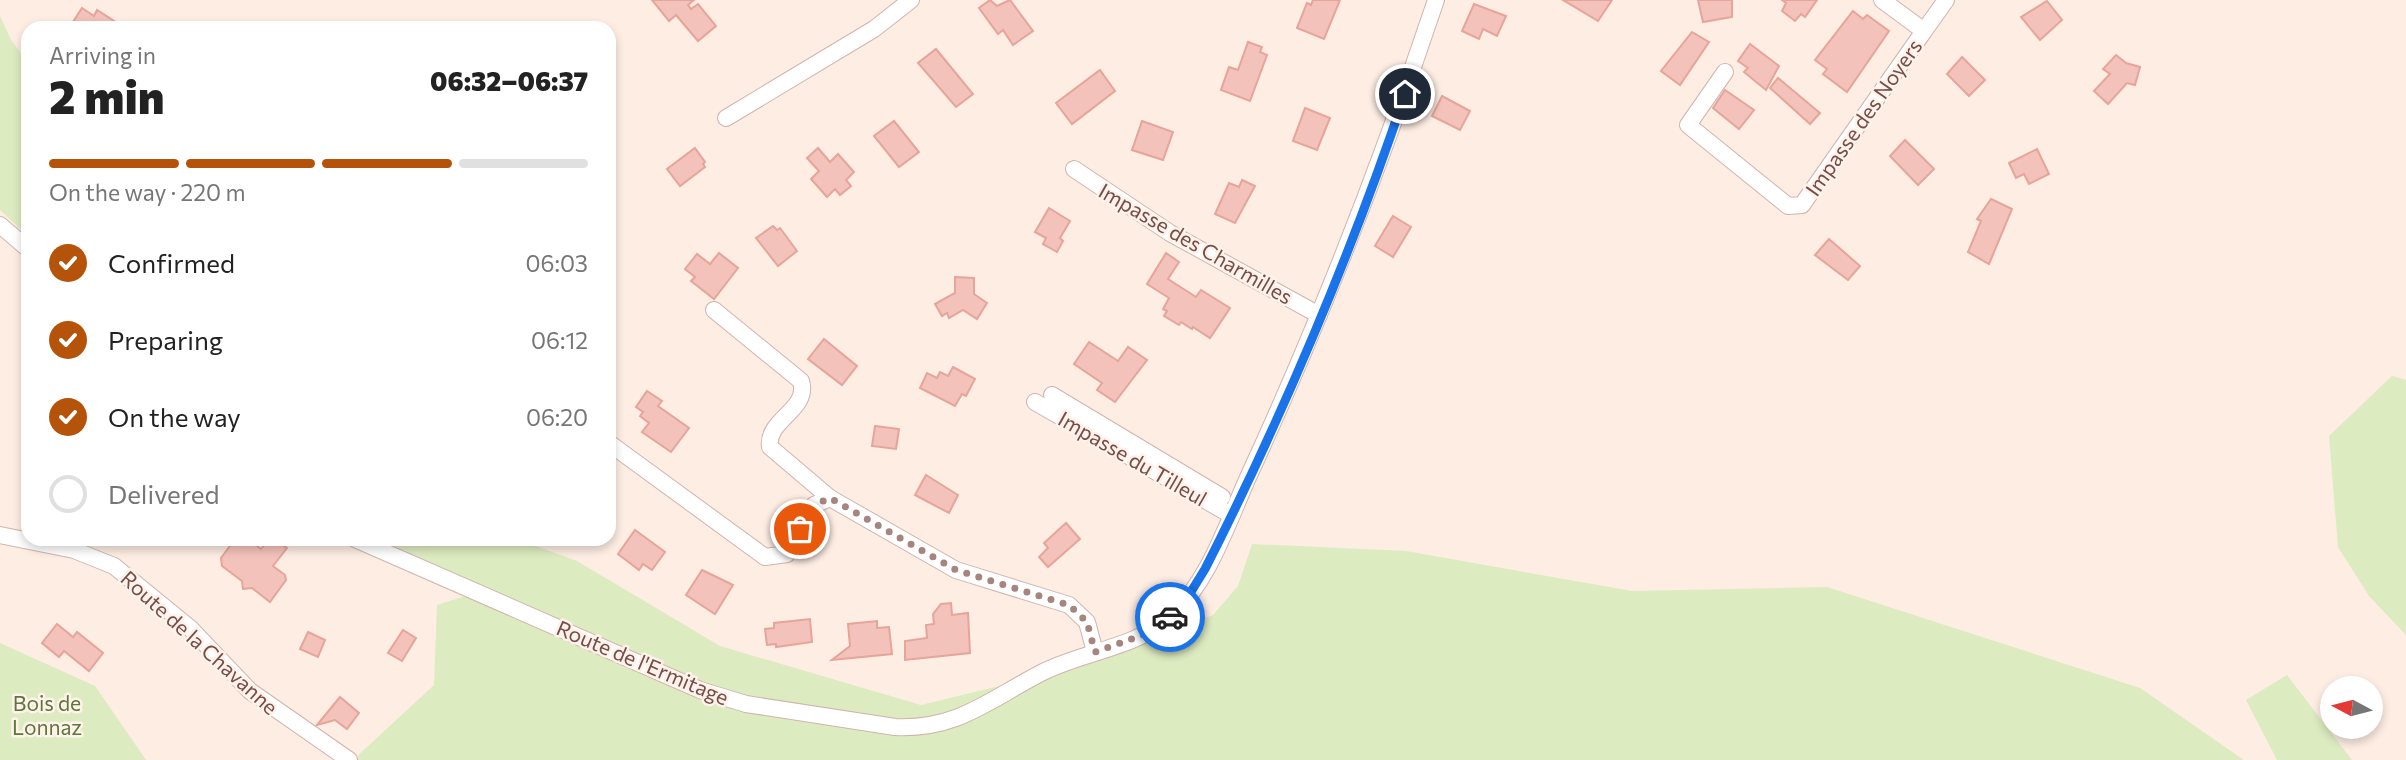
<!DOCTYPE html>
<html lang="en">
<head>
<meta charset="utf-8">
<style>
  :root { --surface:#fff; --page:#f2f2f2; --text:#222; --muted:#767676; --line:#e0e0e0; --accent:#b45309 }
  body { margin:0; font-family:Commissioner,sans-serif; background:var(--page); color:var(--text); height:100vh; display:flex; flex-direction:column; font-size:26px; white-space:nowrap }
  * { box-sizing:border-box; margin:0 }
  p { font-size:23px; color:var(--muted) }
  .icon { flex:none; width:38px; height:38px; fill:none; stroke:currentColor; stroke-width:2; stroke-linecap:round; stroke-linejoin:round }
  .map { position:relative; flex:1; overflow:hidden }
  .side { position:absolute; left:21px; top:21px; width:595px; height:525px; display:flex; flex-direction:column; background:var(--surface); border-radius:21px; box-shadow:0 4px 10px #0003 }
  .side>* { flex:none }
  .needle { width:46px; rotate:277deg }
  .fabs { position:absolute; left:2320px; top:676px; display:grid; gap:14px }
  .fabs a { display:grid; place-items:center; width:63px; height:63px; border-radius:50%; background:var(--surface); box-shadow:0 4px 10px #0003; font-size:35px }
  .pin { position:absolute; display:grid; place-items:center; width:60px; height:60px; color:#fff; margin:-30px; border:4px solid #fff; border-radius:50%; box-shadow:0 2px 7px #0007 }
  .courier { position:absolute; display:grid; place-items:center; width:70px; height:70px; margin:-35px; border:5px solid #1a73e8; border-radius:50%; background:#fff; color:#222; box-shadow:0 2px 9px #0007 }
  .head em { font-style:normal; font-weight:800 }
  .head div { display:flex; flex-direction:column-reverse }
  .head { display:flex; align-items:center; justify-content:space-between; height:119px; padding:0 28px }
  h1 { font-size:46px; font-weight:800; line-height:52px }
  .bar { display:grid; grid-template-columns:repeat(4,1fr); gap:10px 7px; align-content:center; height:84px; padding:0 28px }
  .bar i { height:9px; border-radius:5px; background:var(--line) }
  .bar .selected { background:var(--accent) }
  .bar p { grid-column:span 4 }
  ol { padding:0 28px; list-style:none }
  li { display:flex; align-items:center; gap:21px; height:77px }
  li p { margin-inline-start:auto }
  li .icon { padding:7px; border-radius:50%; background:var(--accent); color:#fff; stroke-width:4 }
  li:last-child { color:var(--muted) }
  li i { width:38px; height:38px; border:4px solid var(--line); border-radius:50% }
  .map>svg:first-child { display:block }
  .green { fill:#ddebc1 }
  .building { fill:#f3c2ba; stroke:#e6a49a; stroke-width:2 }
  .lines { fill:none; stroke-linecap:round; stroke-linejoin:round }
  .minor-casing { stroke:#d1b4ac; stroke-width:18 }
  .minor { stroke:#fff; stroke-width:16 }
  .done { stroke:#a5857e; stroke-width:7; stroke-dasharray:0 12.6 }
  .route { stroke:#1a73e8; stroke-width:9 }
  .labels { text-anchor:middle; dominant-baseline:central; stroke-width:5; stroke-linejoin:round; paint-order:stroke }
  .street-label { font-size:21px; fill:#764d48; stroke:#fff2ea }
  .park-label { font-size:21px; fill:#5d763d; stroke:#fff2ea }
</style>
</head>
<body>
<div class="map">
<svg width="2406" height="760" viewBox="0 0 2406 760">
  <rect width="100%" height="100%" fill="#fdede3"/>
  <g class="green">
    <polygon points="0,16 11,40 28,63 28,236 0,210"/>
    <polygon points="2392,376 2406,380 2406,635 2369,596 2338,547 2329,436"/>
    <polygon points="379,539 517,539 577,561 720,646 921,705 1070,669 1213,615 1238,586 1252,544 1406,551 1632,591 1827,587 2140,688 2244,760 353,760 434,685 437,605 487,589"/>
    <polygon points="0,643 95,686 146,760 0,760"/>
    <polygon points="2287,675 2352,760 2277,760 2246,700"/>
  </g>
  <g class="building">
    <polygon points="652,0 694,0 688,5 691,9 698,4 716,26 698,41 676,15 669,21"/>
    <polygon points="990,0 997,6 1010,0 1033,31 1013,45 1003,30 998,34 979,8"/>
    <polygon points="1313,0 1340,0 1324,39 1297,28 1307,3 1311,5"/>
    <polygon points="1563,0 1612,0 1598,21"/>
    <polygon points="1698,0 1732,0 1732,17 1703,22"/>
    <polygon points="1782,0 1817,0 1805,17 1801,14 1795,21 1782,11 1786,3"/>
    <polygon points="2047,1 2062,20 2040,40 2021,17"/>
    <polygon points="1474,4 1506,16 1497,36 1483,29 1479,39 1462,31"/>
    <polygon points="82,8 94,16 97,10 125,28 69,28"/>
    <polygon points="1853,11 1863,19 1867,15 1889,31 1847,92 1823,74 1827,69 1815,60"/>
    <polygon points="1692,32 1709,42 1680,85 1661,71"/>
    <polygon points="1248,42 1262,47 1260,52 1267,55 1250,101 1221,90 1229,67 1238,70"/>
    <polygon points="1750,44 1779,66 1766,90 1744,72 1748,68 1738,61"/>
    <polygon points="936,49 973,94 956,107 918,63"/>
    <polygon points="2116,55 2126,63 2140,67 2135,85 2127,83 2108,104 2094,91 2110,74 2103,69"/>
    <polygon points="1962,57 1985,80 1969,96 1947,74"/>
    <polygon points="1100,70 1115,91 1072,124 1056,103"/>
    <polygon points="1778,78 1820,113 1810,124 1770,88"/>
    <polygon points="1725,90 1754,110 1739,129 1713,108"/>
    <polygon points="1442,96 1470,111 1460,130 1432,116"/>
    <polygon points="1305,108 1330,118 1317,150 1293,141"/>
    <polygon points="894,121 919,152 899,167 874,136"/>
    <polygon points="1142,121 1173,132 1163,160 1132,150"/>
    <polygon points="1905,140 1934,169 1918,185 1890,156"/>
    <polygon points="695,148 705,162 703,164 705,167 680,186 667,169"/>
    <polygon points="818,148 830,162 838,154 854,172 846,180 851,186 840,195 835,189 827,197 811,179 819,171 807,158"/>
    <polygon points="2037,149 2049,174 2029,184 2024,174 2016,178 2009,163"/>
    <polygon points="1242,180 1255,186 1235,223 1215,214 1229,183 1239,187"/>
    <polygon points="1991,199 2012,209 1989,264 1968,252 1981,221 1977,219"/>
    <polygon points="1049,208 1070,221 1060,238 1063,241 1057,252 1043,244 1046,238 1035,232"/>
    <polygon points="1393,216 1411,227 1393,257 1375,246"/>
    <polygon points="773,226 777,230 780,228 797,251 778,266 756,238"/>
    <polygon points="1829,239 1860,266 1848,280 1815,255"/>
    <polygon points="719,253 738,268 714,299 691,281 695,277 685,269 697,254 710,264"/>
    <polygon points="1166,253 1179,262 1168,279 1196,297 1201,290 1230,308 1210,338 1193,327 1192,329 1181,322 1179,325 1164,316 1167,311 1163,309 1169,298 1147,284"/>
    <polygon points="955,277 974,278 974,294 987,303 977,319 963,310 949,318 947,313 942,316 935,304 955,293"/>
    <polygon points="824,339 857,366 842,385 808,359"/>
    <polygon points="1089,342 1118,361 1128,347 1147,360 1115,402 1097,390 1102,383 1074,364"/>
    <polygon points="953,367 975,379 966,396 962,394 955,406 920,388 927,373 937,378 940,372 948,376"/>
    <polygon points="647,391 662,401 658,406 689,428 671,452 642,432 649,423 640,416 643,412 636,407"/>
    <polygon points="875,426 899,429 896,449 872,446"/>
    <polygon points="926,475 958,495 949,513 915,495"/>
    <polygon points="1066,523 1080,539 1048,567 1039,557 1048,548 1044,543"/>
    <polygon points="635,530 665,552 652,570 643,564 639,570 618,554"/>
    <polygon points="235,539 248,539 261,549 269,539 275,539 287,548 273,566 285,575 286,580 270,602 252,588 243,589 242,581 222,566 221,558"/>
    <polygon points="702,570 733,585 715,614 686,595"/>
    <polygon points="951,603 952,615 968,613 970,653 905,660 905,641 927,638 926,625 934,624 933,614 941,604"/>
    <polygon points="810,619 812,642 776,647 776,644 767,645 765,629 774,628 774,623"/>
    <polygon points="877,621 877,628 889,627 892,654 832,660 850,646 848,624"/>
    <polygon points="57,624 73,637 77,632 103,653 89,671 64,651 59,657 42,643"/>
    <polygon points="403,630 416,638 402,661 388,653"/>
    <polygon points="308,632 325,640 318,657 300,649"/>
    <polygon points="340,697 359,713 347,729 335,720 317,725"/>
  </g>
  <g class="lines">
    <defs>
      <g id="minor">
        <polyline points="1882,0 1924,31 1946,0"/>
        <polyline points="1725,72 1688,125 1788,206 1802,205 1924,31"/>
        <polyline points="726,118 874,29 911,0"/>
        <polyline points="1074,169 1170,233 1319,315"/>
        <polyline points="0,225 28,249"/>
        <path d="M 714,310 L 801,381 C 810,410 766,419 770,447 L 830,498"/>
        <polyline points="1052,395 1222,497"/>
        <polyline points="1035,402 1231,515"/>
        <polyline points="609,443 765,557 787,554 814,505 830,498 956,570 1069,605 1087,622 1095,652"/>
        <polyline points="0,535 74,550 114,566 191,629 250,691 349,760"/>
        <path d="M 355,539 L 700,690 L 746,704 L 895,727 C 957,730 989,700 1041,673 C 1083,651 1135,649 1171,616 C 1210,580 1228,521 1250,473 C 1321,319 1382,161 1436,0"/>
      </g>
    </defs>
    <use href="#minor" class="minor-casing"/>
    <use href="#minor" class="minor"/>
  </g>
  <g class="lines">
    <polyline class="done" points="800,529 814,505 830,498 956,570 1069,605 1087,622 1095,652 1143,635 1170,617"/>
    <path class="route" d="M 1170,617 L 1189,595 L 1205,569 C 1281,420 1352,252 1405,94"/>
  </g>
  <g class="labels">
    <g class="street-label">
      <text transform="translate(1863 117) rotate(-55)">Impasse des Noyers</text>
      <text transform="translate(1196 243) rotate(30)">Impasse des Charmilles</text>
      <text transform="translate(1133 458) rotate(30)">Impasse du Tilleul</text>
      <text transform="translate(200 642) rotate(42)">Route de la Chavanne</text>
      <text transform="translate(643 662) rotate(23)">Route de l'Ermitage</text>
    </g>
    <g class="park-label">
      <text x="47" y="702">Bois de<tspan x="47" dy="24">Lonnaz</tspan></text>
    </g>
  </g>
</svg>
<div class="fabs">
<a><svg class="needle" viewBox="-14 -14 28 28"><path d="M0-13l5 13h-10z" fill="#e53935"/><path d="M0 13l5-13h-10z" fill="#767676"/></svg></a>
</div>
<div class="pin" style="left:800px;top:529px;background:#ea580c"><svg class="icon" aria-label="bag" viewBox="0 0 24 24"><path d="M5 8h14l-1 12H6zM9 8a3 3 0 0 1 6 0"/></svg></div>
<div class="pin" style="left:1405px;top:94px;background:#1f2937"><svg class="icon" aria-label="home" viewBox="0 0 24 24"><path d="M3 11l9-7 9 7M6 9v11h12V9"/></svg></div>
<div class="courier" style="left:1170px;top:617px"><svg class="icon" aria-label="car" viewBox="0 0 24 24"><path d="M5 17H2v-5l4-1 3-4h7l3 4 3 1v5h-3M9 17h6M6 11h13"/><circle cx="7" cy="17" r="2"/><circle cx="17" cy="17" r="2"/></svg></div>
<section class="side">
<div class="head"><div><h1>2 min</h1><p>Arriving in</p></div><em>06:32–06:37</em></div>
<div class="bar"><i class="selected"></i><i class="selected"></i><i class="selected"></i><i></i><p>On the way · 220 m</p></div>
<ol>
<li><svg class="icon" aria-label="check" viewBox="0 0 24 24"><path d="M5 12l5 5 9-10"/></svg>Confirmed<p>06:03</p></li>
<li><svg class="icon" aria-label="check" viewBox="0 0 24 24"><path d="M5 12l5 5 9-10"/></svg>Preparing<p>06:12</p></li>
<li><svg class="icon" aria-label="check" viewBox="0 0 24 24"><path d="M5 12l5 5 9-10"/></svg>On the way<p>06:20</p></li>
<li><i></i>Delivered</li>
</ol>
</section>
</div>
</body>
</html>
